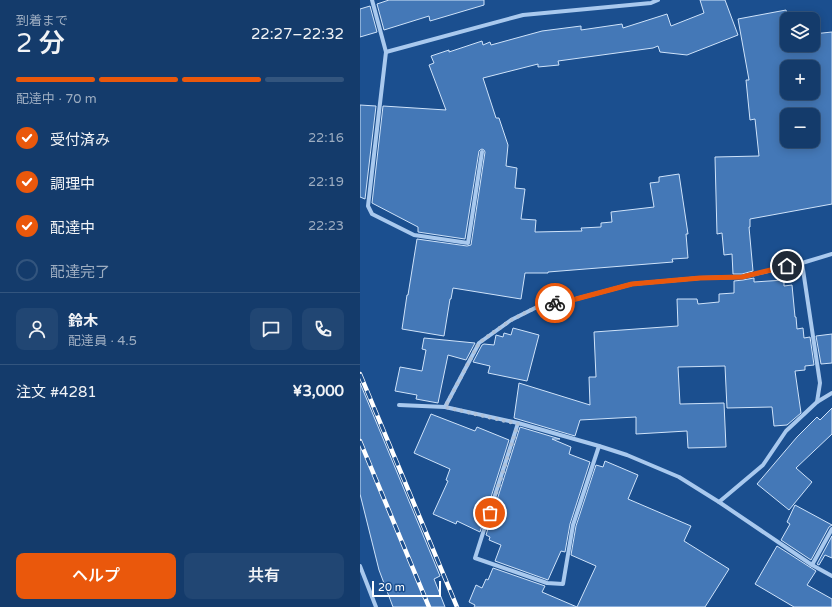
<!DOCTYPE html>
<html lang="ja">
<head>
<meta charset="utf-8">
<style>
  :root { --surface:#143b6b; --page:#214673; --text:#f1f3f6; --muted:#9dadc1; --line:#33557e; --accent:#ea580c }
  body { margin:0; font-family:"Varela Round","Noto Sans JP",sans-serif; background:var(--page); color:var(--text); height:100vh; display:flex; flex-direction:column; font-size:15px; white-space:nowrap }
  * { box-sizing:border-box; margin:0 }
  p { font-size:13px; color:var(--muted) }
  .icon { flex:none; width:22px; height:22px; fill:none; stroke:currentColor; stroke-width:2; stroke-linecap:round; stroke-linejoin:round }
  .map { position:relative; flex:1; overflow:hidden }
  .details { display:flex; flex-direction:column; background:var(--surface); width:360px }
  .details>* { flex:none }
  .tools { position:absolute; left:420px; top:12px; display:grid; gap:8px }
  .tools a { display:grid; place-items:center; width:40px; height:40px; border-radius:8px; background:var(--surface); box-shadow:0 2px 10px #0003,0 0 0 1px var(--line); font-size:20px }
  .scale { position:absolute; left:12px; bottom:10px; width:69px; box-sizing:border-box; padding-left:4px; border:2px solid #fff; border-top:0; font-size:11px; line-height:14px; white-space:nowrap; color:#fff; -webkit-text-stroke:3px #1b4f8f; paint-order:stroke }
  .pin { position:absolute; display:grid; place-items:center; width:34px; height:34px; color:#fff; margin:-17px; border:2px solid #fff; border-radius:50%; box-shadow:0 1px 4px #0007 }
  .courier { position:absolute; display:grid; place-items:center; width:40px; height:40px; margin:-20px; border:3px solid #ea580c; border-radius:50%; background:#fff; color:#222; box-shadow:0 1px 5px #0007 }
  .summary em { font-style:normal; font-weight:600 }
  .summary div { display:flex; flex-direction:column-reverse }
  .summary { display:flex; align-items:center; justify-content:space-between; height:68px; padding:0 16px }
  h1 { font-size:26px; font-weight:600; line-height:30px }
  .bar { display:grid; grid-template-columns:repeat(4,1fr); gap:6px 4px; align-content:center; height:48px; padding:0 16px }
  .bar i { height:5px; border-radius:3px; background:var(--line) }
  .bar .on { background:var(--accent) }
  .bar p { grid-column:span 4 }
  .line { display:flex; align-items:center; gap:10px; padding:0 16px; border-top:1px solid var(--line) }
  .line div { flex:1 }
  .round { display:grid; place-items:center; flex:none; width:42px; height:42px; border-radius:8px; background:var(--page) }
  ol { padding:0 16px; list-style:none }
  li { display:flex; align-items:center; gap:12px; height:44px }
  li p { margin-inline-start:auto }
  li .icon { padding:4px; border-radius:50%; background:var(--accent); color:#fff; stroke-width:4 }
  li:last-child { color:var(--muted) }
  li i { width:22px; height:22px; border:2px solid var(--line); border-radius:50% }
  .action { display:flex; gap:8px; margin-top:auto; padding:8px 16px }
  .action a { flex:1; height:46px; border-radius:8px; background:var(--accent); color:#fff; font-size:16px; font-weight:600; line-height:46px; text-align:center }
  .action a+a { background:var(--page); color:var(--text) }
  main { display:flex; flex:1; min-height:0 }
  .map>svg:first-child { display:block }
  .building { fill:#4478b7; stroke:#cfe3fa; fill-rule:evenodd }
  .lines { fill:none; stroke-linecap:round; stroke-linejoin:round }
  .minor { stroke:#a9c9ee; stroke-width:4 }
  .rail-casing { stroke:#fff; stroke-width:4.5 }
  .rail { stroke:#1b4f8f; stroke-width:3; stroke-dasharray:9; stroke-linecap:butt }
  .done { stroke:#afc1d8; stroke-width:4; stroke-dasharray:0 7.2 }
  .route { stroke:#ea580c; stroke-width:5 }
</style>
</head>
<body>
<main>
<section class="details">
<div class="summary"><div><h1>2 分</h1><p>到着まで</p></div><em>22:27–22:32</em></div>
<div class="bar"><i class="on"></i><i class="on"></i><i class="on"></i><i></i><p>配達中 · 70 m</p></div>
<ol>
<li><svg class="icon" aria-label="check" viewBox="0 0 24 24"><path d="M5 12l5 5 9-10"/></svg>受付済み<p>22:16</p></li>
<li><svg class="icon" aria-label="check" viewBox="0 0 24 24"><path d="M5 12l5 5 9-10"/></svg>調理中<p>22:19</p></li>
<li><svg class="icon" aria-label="check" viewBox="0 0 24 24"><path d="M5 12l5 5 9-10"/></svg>配達中<p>22:23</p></li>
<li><i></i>配達完了</li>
</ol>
<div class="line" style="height:72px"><a class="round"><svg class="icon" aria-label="person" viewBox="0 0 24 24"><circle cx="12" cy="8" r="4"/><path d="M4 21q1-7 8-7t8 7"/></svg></a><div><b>鈴木</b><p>配達員 · 4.5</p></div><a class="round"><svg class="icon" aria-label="chat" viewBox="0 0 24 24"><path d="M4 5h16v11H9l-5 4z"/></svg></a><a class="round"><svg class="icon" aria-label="phone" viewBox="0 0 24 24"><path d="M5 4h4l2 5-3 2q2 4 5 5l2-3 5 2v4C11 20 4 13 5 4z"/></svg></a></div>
<div class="line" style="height:52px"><div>注文 #4281</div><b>¥3,000</b></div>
<div class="action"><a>ヘルプ</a><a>共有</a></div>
</section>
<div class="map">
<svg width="472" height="607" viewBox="0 0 472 607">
  <rect width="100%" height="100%" fill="#1b4f8f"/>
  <g class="building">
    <polygon points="29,0 124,0 124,5 70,21 69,16 24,30 17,4"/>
    <polygon points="340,0 365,0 378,35 327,55 300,52 298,46 293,48 198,61 199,65 178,67 178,64 123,78 136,118 139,118 148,145 146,166 157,168 155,188 165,189 161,219 176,220 175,232 222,231 221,228 241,227 241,223 252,222 251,212 294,207 290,183 299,182 299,177 319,174 328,234 326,234 328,258 312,259 313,262 188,272 188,273 165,273 161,299 93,288 91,299 90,299 84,336 42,329 47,295 48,295 57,239 107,246 111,245 125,152 124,150 122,149 120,150 119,151 105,239 58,232 58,227 12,203 23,106 86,110 69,65 74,63 71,56 89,50 89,52 122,41 123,45 130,42 131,45 182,31 221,26 221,30 262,24 263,28 307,14 311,26 344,13"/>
    <polygon points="10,6 17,32 0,37 0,9"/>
    <path d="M 426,10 L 428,19 L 427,19 L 427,45 L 453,45 L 453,34 L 472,32 L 472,204 L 390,219 L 390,227 L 389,227 L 393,271 L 382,274 L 373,274 L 372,254 L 364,255 L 362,233 L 357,234 L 355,157 L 399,156 L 395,119 L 390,120 L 386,80 L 389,80 L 378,19 ZM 427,67 L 453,67 L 453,93 L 427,93 ZM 427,115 L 453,115 L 453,141 L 427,141 Z"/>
    <polygon points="0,105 16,106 5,199 0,197"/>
    <polygon points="394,278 394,282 424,280 424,286 432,285 435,317 436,317 437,329 443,328 444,338 450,337 454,365 445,366 445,370 435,371 441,413 427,425 414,426 412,407 367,408 365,366 318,367 320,404 364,403 366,447 328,448 327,431 276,434 276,417 220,420 215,436 154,418 159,383 230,405 229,377 236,377 234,332 318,326 317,299 337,299 338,304 359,302 359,294 374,293 374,281 383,280"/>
    <polygon points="153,328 179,335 167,381 128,373 130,366 113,362 122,345 124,344 134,345 136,335 143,337 144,333 151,335"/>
    <polygon points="472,334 472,363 461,364 456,336"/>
    <polygon points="64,338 115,343 106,360 88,355 78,403 56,399 57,395 35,391 40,367 62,371 66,350 62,349"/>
    <polygon points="0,383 80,576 74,579 85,607 33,607 19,570 0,494"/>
    <polygon points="472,408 472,434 436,468 452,482 429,510 397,484 437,437 457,417 460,420"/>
    <polygon points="71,414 115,431 117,427 149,440 120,532 97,521 96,524 73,514 88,481 86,480 90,469 54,453"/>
    <polygon points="160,427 200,439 192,439 211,447 209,454 230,462 210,524 205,552 201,551 188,580 135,561 141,545 129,540 130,537 126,535"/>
    <polygon points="245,461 278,475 268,499 331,526 324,541 369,569 345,607 217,607 236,566 211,555 216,526 236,465 243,467"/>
    <polygon points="435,505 472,525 469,527 451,560 421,540 430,524 427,522"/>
    <polygon points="472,536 472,558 465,555 459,565 457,564"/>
    <polygon points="417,546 456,571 447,585 472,599 472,607 434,607 395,584"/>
    <polygon points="133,568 185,586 182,592 217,607 114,607 115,605 109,602 116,585 122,588 126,579 128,580"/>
  </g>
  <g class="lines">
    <g class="minor">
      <polyline points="12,0 26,52 8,206 12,214 54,235 108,243 122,152"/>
      <polyline points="26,52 163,15 291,3 298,0"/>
      <polyline points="457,402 472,393"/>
      <polyline points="39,405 85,407 158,423 239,446 267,455 319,477 359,502 452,565 472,576"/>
      <polyline points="85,407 119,343 151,320 177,307 216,299 272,284 340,278 382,277 442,263 472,254"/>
      <polyline points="158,423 115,558 187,583 203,584 213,525 239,446"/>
      <polyline points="359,502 403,465 426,431 457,402 460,383 442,263"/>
      <polyline points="452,565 472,529"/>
      <polyline points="0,566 16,607"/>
    </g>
    <defs>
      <g id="rail">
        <polyline points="0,374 97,607"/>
        <polyline points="0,441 69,607"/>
      </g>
    </defs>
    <use href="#rail" class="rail-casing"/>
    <use href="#rail" class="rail"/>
  </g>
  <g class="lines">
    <polyline class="done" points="130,513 158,424 85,407 119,343 131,334 151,320 177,307 195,303"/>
    <polyline class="route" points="195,303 216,299 272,284 340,278 382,277 427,266"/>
  </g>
</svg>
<div class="tools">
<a><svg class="icon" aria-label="layers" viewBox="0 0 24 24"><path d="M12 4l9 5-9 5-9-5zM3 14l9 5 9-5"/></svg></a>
<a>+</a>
<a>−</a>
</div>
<div class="scale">20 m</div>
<div class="pin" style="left:130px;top:513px;background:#ea580c"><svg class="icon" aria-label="bag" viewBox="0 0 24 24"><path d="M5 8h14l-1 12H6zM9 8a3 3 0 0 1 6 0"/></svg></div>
<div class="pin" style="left:427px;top:266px;background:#1f2937"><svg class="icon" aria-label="home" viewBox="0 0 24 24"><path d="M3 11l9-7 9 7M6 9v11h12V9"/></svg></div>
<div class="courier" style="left:195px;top:303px"><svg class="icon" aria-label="bike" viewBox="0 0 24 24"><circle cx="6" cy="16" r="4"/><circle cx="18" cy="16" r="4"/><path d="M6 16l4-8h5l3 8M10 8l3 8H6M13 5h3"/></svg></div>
</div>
</main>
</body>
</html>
